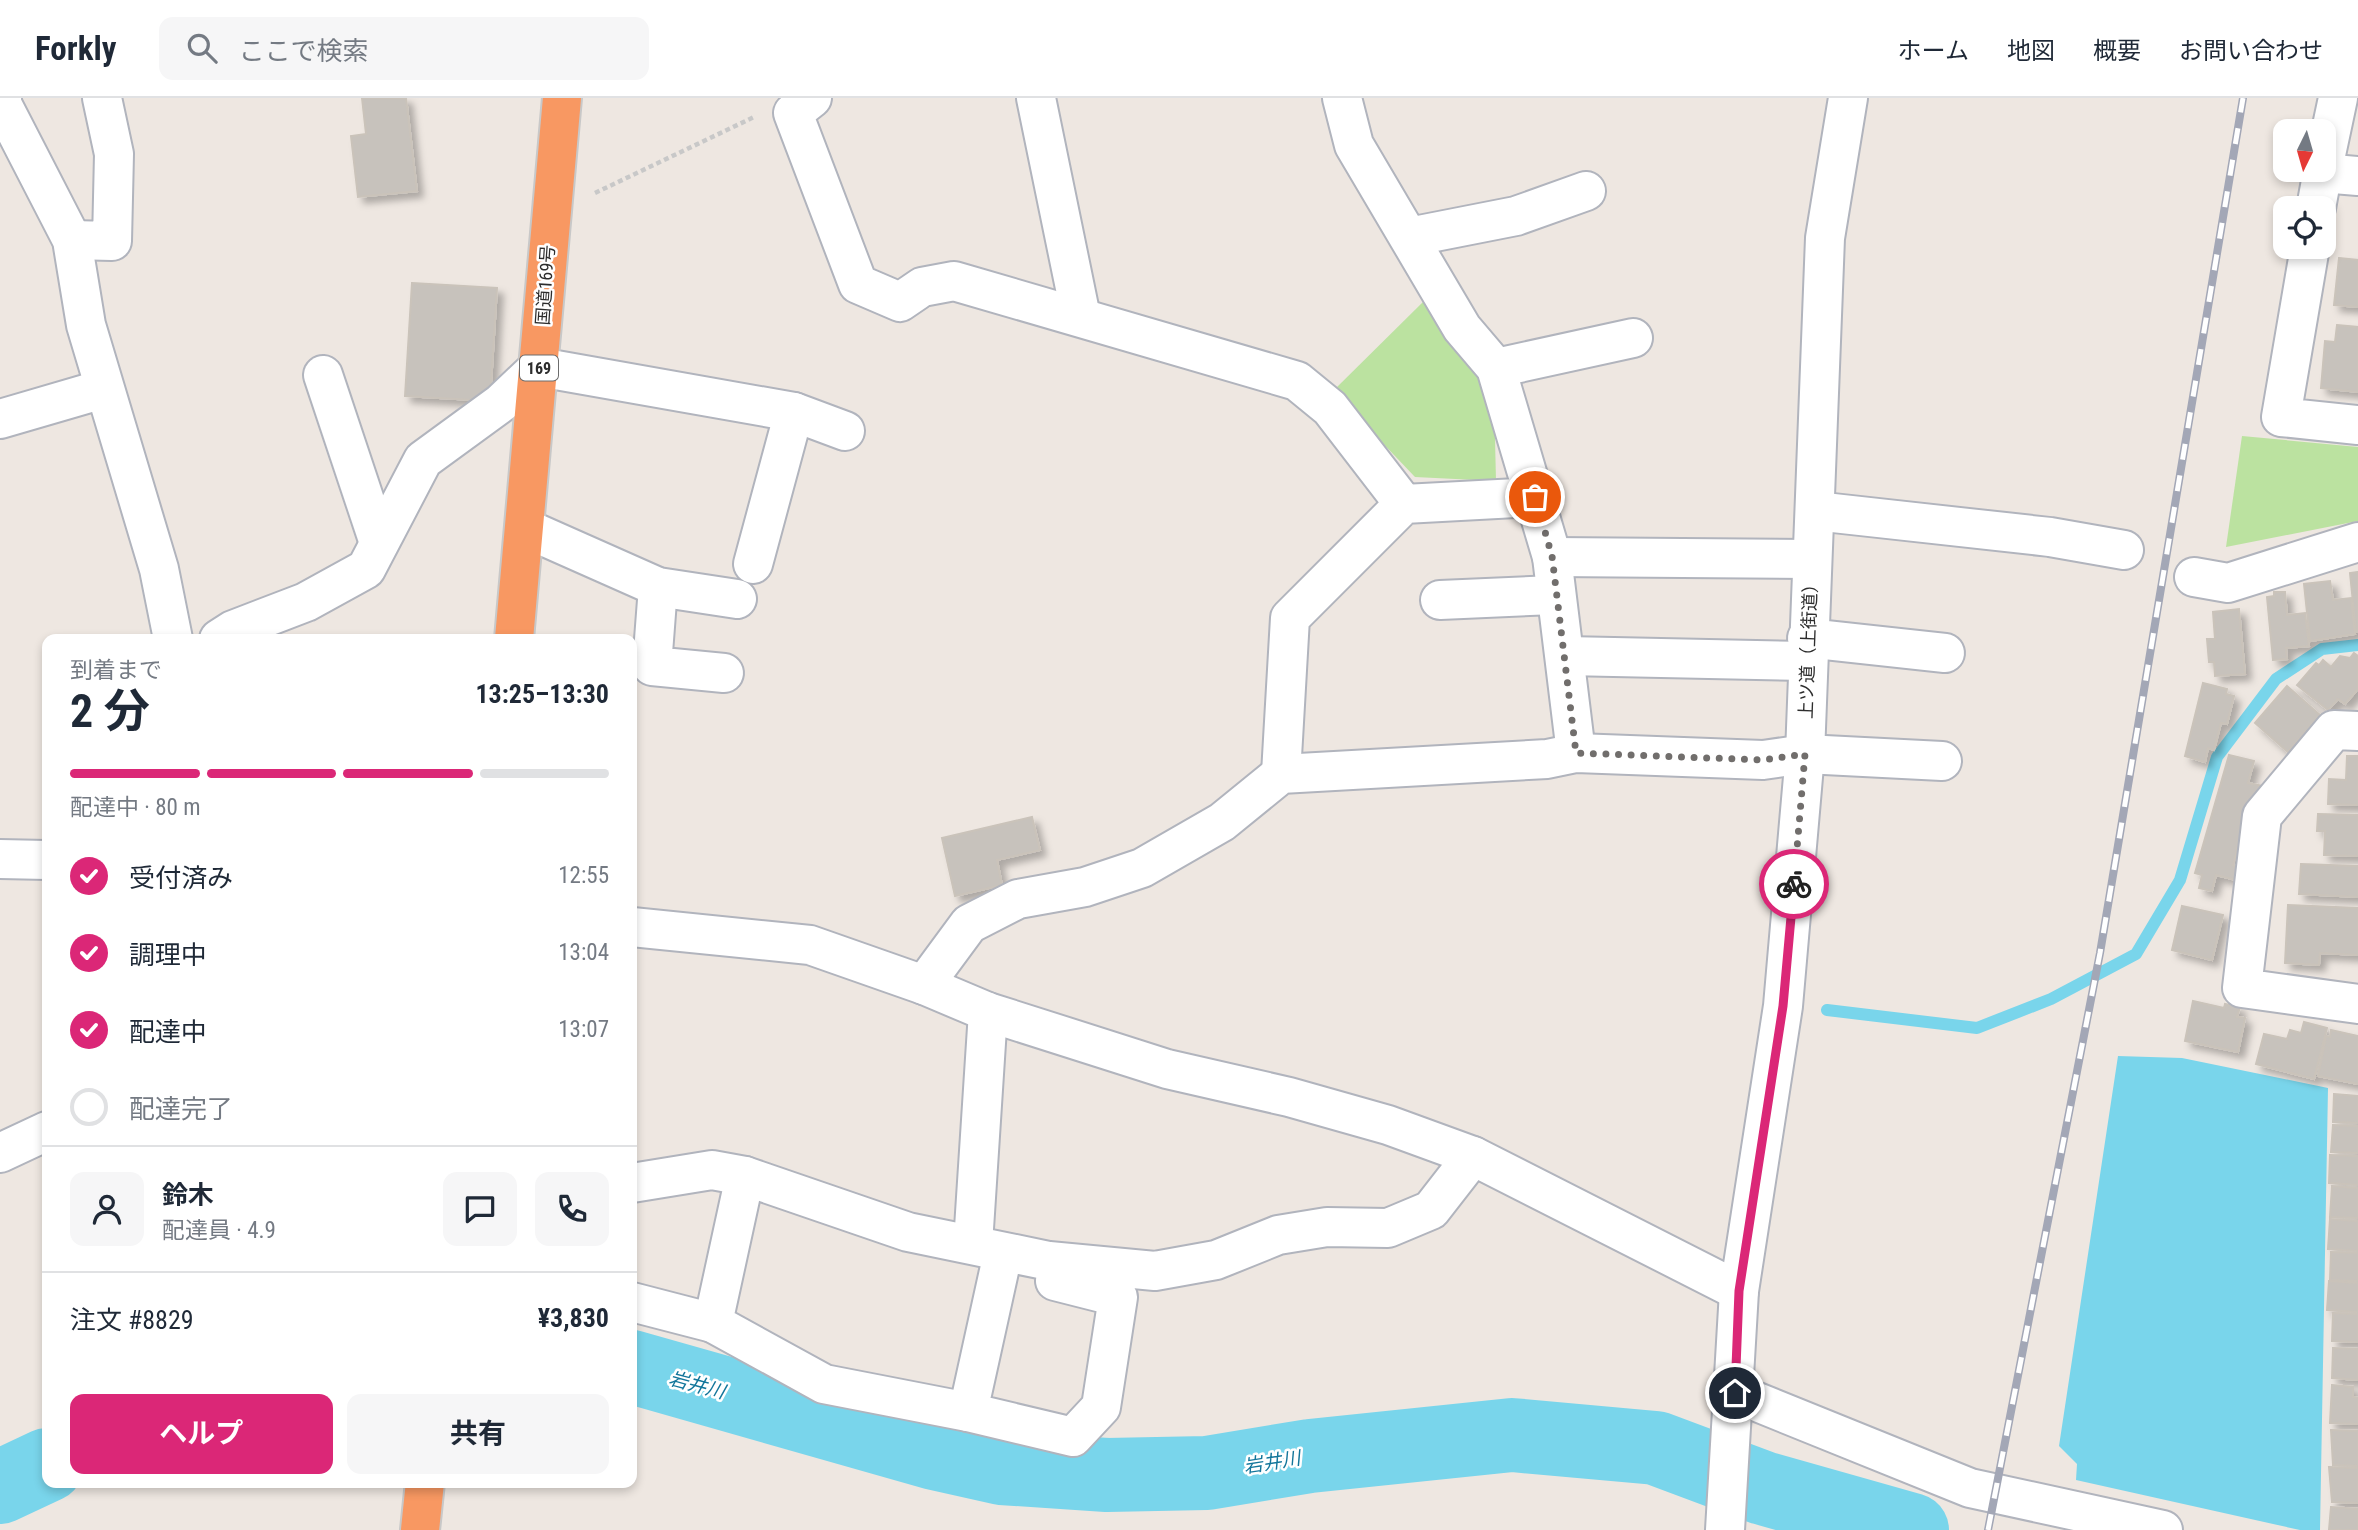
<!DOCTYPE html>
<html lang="ja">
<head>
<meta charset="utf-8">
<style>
  :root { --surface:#fff; --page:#f6f6f7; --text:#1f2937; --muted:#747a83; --line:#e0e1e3; --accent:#db2777 }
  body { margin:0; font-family:"Roboto Condensed","Noto Sans JP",sans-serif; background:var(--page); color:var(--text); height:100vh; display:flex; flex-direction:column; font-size:26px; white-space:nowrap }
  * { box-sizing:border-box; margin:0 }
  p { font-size:23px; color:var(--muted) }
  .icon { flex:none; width:38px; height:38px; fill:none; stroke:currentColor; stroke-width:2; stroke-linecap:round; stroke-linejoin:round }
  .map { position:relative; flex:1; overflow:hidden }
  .side { position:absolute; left:42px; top:536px; width:595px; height:854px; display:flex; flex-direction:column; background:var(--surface); border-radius:14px; box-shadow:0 4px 10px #0003 }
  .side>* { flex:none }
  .needle { width:46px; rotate:185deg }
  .fabs { position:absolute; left:2273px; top:21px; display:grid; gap:14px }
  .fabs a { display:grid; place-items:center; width:63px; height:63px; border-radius:14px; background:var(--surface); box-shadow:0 4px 10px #0003; font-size:35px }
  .pin { position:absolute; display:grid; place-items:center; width:60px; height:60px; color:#fff; margin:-30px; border:4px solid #fff; border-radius:50%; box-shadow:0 2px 7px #0007 }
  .courier { position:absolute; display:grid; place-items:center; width:70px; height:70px; margin:-35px; border:5px solid #db2777; border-radius:50%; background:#fff; color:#222; box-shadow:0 2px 9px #0007 }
  .overview em { font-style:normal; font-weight:700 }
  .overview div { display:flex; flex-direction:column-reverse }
  .overview { display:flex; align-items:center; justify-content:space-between; height:119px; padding:0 28px }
  h1 { font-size:46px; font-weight:700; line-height:52px }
  .bar { display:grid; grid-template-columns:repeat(4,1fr); gap:10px 7px; align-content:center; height:84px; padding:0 28px }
  .bar i { height:9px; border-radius:5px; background:var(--line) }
  .bar .selected { background:var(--accent) }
  .bar p { grid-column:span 4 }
  .line { display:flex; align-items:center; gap:18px; padding:0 28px; border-top:2px solid var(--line) }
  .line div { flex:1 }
  .round { display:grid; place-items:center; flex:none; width:74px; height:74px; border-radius:14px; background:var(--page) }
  ol { padding:0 28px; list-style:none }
  li { display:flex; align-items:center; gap:21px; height:77px }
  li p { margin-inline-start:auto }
  li .icon { padding:7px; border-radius:50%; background:var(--accent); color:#fff; stroke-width:4 }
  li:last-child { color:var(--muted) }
  li i { width:38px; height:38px; border:4px solid var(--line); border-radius:50% }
  .primary-button { display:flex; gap:14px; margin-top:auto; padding:14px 28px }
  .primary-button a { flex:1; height:80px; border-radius:14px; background:var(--accent); color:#fff; font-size:28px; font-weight:700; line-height:80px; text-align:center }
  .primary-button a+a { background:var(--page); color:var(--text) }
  header { display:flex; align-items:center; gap:42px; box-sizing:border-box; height:98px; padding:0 35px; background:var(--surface); border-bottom:2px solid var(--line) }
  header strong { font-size:33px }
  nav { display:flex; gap:38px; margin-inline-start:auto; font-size:24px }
  .search { width:490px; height:63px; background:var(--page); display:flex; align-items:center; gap:18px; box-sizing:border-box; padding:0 24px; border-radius:14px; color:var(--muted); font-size:26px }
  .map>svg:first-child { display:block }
  .green { fill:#bbe2a0 }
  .water { fill:#79d5eb }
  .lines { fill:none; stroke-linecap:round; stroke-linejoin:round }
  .stream { stroke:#79d5eb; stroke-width:12 }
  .river { stroke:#79d5eb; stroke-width:74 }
  .building { fill:#c7c2bc; stroke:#cac3ba; stroke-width:2; filter:url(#shadow) }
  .minor-casing { stroke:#b1b4bd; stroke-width:42 }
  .highway-casing { stroke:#c8c8c8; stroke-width:42 }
  .path { stroke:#c8c8c8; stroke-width:4.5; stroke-dasharray:5 3.5; stroke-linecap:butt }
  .minor { stroke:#fff; stroke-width:38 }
  .highway { stroke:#f89862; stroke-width:38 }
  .rail-casing { stroke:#a3a7b6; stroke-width:8 }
  .rail { stroke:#fff; stroke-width:5; stroke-dasharray:16; stroke-linecap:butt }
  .done { stroke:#716e6c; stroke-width:7; stroke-dasharray:0 12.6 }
  .route { stroke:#db2777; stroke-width:9 }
  .labels { text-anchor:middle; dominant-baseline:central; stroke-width:5; stroke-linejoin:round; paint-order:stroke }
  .shield { fill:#fff; stroke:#6c6c6c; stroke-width:2 }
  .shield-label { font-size:16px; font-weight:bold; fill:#2d2d2d }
  .street-label { font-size:18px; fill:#2d2d2d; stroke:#fff }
  .water-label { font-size:19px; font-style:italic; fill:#13769b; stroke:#fff }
</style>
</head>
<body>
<header>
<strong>Forkly</strong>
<div class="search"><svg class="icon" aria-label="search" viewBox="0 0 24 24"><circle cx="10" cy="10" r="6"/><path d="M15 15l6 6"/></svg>ここで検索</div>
<nav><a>ホーム</a><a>地図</a><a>概要</a><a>お問い合わせ</a></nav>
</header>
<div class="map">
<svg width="2358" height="1432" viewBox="0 0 2358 1432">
  <defs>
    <filter id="shadow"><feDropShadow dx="6" dy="6" stdDeviation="3.5" flood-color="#0004"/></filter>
  </defs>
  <rect width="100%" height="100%" fill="#eee7e1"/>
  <g class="green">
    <polygon points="1424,203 1494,299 1496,383 1415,379 1333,293"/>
    <polygon points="2242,338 2358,349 2358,423 2226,449"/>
  </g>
  <polygon class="water" points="2118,958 2182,960 2328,990 2320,1432 2300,1432 2076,1382 2077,1366 2059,1348"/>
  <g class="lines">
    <polyline class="stream" points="1827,912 1977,930 2051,901 2136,856 2180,782 2217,659 2276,581 2322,551 2358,547"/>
    <g class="river">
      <polyline points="632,1269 934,1355 1001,1370 1107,1377 1207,1375 1310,1358 1512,1337 1656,1350 1763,1390 1912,1432"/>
      <polyline points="0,1389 47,1367"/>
    </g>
  </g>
  <g class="building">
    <polygon points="362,0 406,0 417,93 358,99 351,38 366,36"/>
    <polygon points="2339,160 2358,162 2358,209 2334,207"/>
    <polygon points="412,185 497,190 490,303 405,298"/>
    <polygon points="2337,227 2358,229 2358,294 2321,290 2325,243 2335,244"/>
    <polygon points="2358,474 2358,534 2356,534 2350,475"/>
    <polygon points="2330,483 2333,502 2351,500 2355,536 2310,543 2304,486"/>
    <polygon points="2274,494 2285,494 2287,517 2305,515 2309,548 2286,550 2287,561 2273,562 2267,499 2274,498"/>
    <polygon points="2239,511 2245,576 2215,578 2214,564 2209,564 2207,541 2215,541 2213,514"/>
    <polygon points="2354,555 2358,558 2358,591 2345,606 2338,601 2328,612 2297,587 2316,565 2319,567 2323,562 2331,569 2340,558 2350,560"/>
    <polygon points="2203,585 2227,591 2226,596 2234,598 2227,626 2221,625 2214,652 2208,650 2205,664 2185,658"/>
    <polygon points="2287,588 2320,617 2288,654 2255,625"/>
    <polygon points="2229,657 2254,663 2248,685 2263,688 2259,702 2251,700 2233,767 2239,769 2236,782 2216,777 2212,793 2199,790 2202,777 2195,775"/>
    <polygon points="2347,658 2358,658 2358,707 2328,706 2329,681 2346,682"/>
    <polygon points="2318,716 2358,717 2358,758 2324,757 2325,733 2317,733"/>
    <polygon points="1032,719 1040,752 997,762 1002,787 955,798 942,740"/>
    <polygon points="2301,766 2358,768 2358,799 2299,796"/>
    <polygon points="2288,807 2358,810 2358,857 2320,855 2319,867 2285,865"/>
    <polygon points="2182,808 2223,817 2212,862 2172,852"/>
    <polygon points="2193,903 2224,910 2225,906 2240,909 2237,919 2245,920 2238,954 2185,943"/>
    <polygon points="2304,924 2327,930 2314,981 2256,966 2264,936 2287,941 2290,932 2301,935"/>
    <polygon points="2331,932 2358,938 2358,986 2318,978 2326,938 2330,939"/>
    <polygon points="2334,996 2358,998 2358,1025 2333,1024"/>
    <polygon points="2333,1027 2358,1028 2358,1055 2331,1054"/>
    <polygon points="2330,1057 2358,1058 2358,1087 2329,1085"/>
    <polygon points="2332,1088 2358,1090 2358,1120 2330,1119"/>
    <polygon points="2330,1121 2358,1123 2358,1153 2328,1151"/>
    <polygon points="2331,1154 2358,1155 2358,1183 2330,1182"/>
    <polygon points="2329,1183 2358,1185 2358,1214 2327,1212"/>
    <polygon points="2333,1215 2358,1216 2358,1244 2332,1243"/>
    <polygon points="2333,1250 2358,1251 2358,1282 2332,1280"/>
    <polygon points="2332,1287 2353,1289 2353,1299 2358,1300 2358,1326 2330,1325"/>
    <polygon points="2331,1332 2358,1333 2358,1368 2333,1367"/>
    <polygon points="2329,1369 2358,1370 2358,1405 2332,1404"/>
    <polygon points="2331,1409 2358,1411 2358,1432 2329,1432"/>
  </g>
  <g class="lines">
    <defs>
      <g id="minor">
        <polyline points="2,0 2,6 72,142 86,227 159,471 173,541"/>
        <polyline points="812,0 793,15 858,186 900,204 922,189 954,183 1297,283 1330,310 1404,406"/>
        <polyline points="1036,0 1081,219"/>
        <polyline points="1342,0 1354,47 1462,230 1496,270 1552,459 1576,655"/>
        <polyline points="2324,66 2338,0"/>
        <polyline points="2322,75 2358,78"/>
        <polyline points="2316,110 2323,72"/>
        <polyline points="1409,139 1516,118 1586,93"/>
        <polyline points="72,142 112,143 114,56 102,0"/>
        <polyline points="2310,149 2281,319 2358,327"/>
        <polyline points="1496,270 1633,240"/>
        <polyline points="323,277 379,445"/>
        <polyline points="0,321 103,291"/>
        <polyline points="1815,413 2050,439 2124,452"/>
        <polyline points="525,430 658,489 737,501"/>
        <polyline points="1552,459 1811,461"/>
        <polyline points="753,466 794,314"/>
        <polyline points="2194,479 2228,485 2358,444"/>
        <polyline points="658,489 652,568 724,575"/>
        <polyline points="1440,502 1554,497"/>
        <polyline points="1807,540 1945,555"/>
        <polyline points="219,541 233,532 306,504 366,471 423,362 501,305 539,269 794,314 845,333"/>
        <polyline points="1566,558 1806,563"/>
        <polyline points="2358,633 2334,632 2262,718 2242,890 2358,906"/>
        <polyline points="1281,676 1290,520 1404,406 1535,399"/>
        <polyline points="0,761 47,762"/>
        <polyline points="632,829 810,847 924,887 988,914 1167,971 1289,999 1388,1027 1473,1058 1739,1193"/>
        <polyline points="924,887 969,826 1018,801 1085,789 1142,770 1222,724 1281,676 1547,661 1576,655 1763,662 1805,656 1942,663"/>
        <polyline points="0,1055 47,1033"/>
        <polyline points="745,1078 713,1225 824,1286 968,1314"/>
        <polyline points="632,1085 712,1072 745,1078 908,1134 1049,1163 1155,1173 1216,1162 1278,1137 1327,1129 1388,1130 1431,1112 1473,1058"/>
        <polyline points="973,1146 988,914"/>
        <polyline points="1003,1155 968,1314 1073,1339 1101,1309 1118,1199 1055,1183"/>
        <polyline points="632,1204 713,1225"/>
        <polyline points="1735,1295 1970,1390 2163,1432"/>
        <polyline points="1725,1432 1739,1193 1783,908 1805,656 1825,140 1848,0"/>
      </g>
      <g id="highway">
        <polyline points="514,541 562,0"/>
        <polyline points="420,1432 425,1384"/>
      </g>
    </defs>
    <use href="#minor" class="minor-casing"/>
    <use href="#highway" class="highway-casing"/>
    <polyline class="path" points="595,95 754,19"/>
    <use href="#minor" class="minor"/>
    <use href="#highway" class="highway"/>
    <defs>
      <polyline id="rail" points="1988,1432 2100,855 2243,0"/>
    </defs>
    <use href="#rail" class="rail-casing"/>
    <use href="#rail" class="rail"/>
  </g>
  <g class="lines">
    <polyline class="done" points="1535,399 1552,458 1576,655 1763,662 1805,656 1794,786"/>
    <polyline class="route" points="1735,1295 1739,1193 1783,908 1794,786"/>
  </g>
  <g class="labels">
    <rect class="shield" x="520" y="257.5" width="38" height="25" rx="5"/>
    <g class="shield-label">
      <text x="539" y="270">169</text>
    </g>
    <g class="street-label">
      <text transform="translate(545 187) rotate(-86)">国道169号</text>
      <text transform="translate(1808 549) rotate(-88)">上ツ道（上街道）</text>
    </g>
    <g class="water-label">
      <text transform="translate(697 1287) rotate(15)">岩井川</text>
      <text transform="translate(1272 1364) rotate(-9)">岩井川</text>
    </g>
  </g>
</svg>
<div class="fabs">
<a><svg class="needle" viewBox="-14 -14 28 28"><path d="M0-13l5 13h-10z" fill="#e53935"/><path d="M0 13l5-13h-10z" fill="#747a83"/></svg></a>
<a><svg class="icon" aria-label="locate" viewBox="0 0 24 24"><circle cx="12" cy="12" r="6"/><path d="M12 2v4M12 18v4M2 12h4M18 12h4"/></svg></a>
</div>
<div class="pin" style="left:1535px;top:399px;background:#ea580c"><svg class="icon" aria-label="bag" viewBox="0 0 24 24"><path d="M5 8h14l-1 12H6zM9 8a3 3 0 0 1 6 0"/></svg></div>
<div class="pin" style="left:1735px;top:1295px;background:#1f2937"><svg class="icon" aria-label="home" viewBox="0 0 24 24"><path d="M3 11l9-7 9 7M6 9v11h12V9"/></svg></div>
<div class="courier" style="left:1794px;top:786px"><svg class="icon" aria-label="bike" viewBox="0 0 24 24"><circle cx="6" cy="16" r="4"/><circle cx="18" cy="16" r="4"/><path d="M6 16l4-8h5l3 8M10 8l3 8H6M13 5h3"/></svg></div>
<section class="side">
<div class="overview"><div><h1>2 分</h1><p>到着まで</p></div><em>13:25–13:30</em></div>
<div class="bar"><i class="selected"></i><i class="selected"></i><i class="selected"></i><i></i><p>配達中 · 80 m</p></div>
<ol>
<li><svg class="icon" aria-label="check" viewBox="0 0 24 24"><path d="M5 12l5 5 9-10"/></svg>受付済み<p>12:55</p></li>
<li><svg class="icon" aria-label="check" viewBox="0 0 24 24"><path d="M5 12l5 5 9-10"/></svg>調理中<p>13:04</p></li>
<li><svg class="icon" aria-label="check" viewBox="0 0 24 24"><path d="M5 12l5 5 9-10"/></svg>配達中<p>13:07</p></li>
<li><i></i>配達完了</li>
</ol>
<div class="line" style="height:126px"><a class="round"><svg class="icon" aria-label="person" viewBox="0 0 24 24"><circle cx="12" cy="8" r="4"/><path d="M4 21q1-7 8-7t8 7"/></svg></a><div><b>鈴木</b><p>配達員 · 4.9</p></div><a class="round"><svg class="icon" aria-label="chat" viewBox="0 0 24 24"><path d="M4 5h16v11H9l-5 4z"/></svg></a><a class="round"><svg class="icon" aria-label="phone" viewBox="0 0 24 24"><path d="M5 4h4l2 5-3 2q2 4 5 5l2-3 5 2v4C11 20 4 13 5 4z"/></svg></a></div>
<div class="line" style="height:91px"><div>注文 #8829</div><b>¥3,830</b></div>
<div class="primary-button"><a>ヘルプ</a><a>共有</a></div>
</section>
</div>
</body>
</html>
